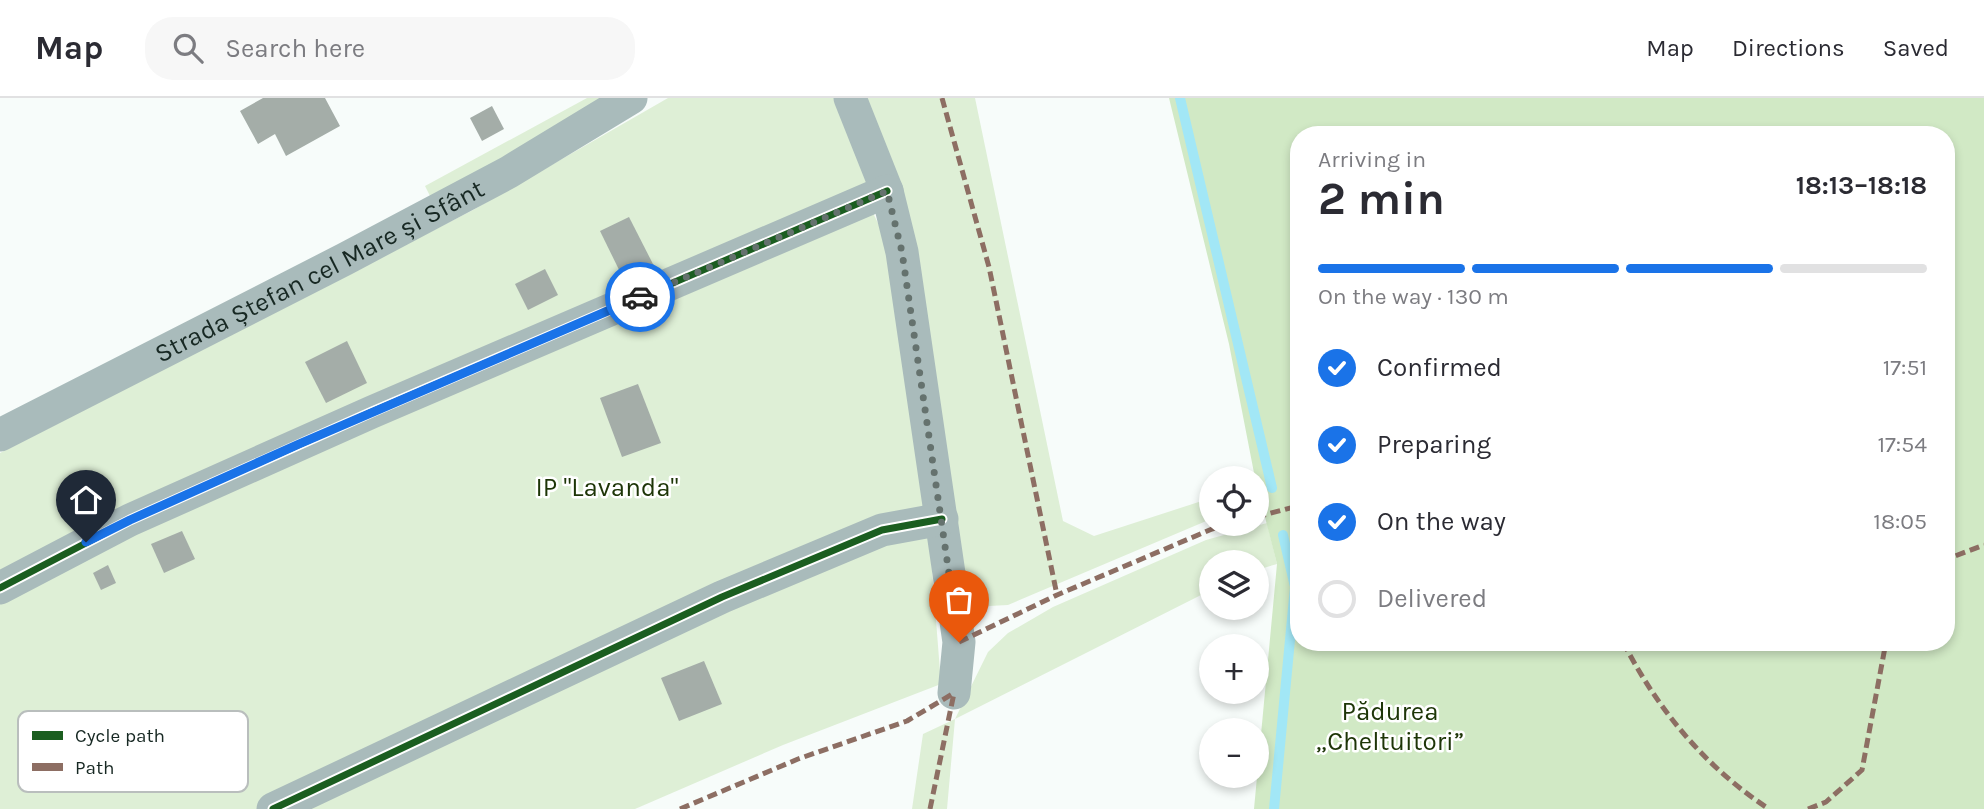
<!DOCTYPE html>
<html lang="en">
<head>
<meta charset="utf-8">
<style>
  :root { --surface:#fff; --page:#f7f7f7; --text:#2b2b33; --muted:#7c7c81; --line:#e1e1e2; --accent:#1a73e8 }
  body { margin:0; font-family:Karla,sans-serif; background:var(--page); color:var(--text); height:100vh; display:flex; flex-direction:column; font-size:26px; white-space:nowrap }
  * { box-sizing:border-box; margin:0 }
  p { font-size:23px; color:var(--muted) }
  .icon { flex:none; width:38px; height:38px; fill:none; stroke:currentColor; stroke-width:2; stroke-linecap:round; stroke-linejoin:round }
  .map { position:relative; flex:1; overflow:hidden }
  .side { position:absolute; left:1290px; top:28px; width:665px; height:525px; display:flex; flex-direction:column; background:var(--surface); border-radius:28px; box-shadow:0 4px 10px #0003 }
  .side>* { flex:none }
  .controls { position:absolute; left:1199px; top:368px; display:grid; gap:14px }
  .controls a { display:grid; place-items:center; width:70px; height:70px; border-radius:50%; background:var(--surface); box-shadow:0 4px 10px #0003; font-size:35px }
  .pin { position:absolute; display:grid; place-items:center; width:60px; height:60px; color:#fff; margin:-72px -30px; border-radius:50% 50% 50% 0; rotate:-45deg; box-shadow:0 0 7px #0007 }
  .pin .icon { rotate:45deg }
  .courier { position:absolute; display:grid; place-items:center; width:70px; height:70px; margin:-35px; border:5px solid #1a73e8; border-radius:50%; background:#fff; color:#222; box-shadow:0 2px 9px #0007 }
  .head em { font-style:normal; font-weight:700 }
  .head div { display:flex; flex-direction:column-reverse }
  .head { display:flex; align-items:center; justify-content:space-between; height:119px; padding:0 28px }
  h1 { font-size:46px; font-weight:700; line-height:52px }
  .bar { display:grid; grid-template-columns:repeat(4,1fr); gap:10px 7px; align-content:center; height:84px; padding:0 28px }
  .bar i { height:9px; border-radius:5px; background:var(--line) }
  .bar .selected { background:var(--accent) }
  .bar p { grid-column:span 4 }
  ol { padding:0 28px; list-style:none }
  li { display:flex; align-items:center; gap:21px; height:77px }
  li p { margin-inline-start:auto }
  li .icon { padding:7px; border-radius:50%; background:var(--accent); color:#fff; stroke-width:4 }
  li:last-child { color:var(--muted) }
  li i { width:38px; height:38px; border:4px solid var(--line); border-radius:50% }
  header { display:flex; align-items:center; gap:42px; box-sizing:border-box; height:98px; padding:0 35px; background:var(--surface); border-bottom:2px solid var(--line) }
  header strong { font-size:33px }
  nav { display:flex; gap:38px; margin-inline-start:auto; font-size:24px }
  .search { width:490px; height:63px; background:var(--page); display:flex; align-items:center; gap:18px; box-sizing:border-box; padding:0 24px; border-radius:28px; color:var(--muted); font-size:26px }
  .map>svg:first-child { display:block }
  .green { fill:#deefd6 }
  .forest { fill:#d1e9c5; fill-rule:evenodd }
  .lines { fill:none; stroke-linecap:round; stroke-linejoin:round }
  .stream { stroke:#a2e7f6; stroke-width:10 }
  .building { fill:#a4ada8 }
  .street { stroke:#a9bbbb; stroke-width:33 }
  .quiet { stroke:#8d6e63; stroke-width:5; stroke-dasharray:10 5; stroke-linecap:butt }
  .cycleway-casing { stroke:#fff; stroke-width:11 }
  .cycleway { stroke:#1b5e20; stroke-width:7 }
  .done { stroke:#65726e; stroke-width:7; stroke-dasharray:0 12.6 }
  .route { stroke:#1a73e8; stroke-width:9 }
  .labels { text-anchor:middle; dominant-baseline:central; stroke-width:5; stroke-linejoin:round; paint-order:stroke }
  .street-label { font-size:26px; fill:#172823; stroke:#fff }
  .park-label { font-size:26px; fill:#1d3507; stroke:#fff }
  .key { fill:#fff; stroke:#b9bebd; stroke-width:2 }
  .key-label { font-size:19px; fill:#172823 }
</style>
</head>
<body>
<header>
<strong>Map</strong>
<div class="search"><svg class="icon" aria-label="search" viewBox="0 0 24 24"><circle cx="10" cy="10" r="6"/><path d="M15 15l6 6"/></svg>Search here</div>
<nav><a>Map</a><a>Directions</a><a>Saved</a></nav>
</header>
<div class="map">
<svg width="1984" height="711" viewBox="0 0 1984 711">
  <rect width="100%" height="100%" fill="#f7fcfa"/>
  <g class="green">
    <polygon points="587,0 612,0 433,104 425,88"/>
    <polygon points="668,0 834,0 867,81 874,117 885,139 929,433 941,586 783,647 635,711 0,711 0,355 473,112"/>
    <polygon points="860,0 975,0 1063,423 1094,438 1211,400 1211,421 1008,507 989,508 961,481"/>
    <polygon points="1267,425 1277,466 1257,472 1256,464 1211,464 1211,492 955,621 947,711 912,711 923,636 955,621 988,554 1008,535 1053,509 1206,442"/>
  </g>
  <path class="forest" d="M 1169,0 L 1984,0 L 1984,711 L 1254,711 L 1277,466 L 1255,380 L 1229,246 ZM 1298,37 L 1946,37 L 1946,544 L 1298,544 Z"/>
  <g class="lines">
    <g class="stream">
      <polyline points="1180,0 1272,390"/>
      <polyline points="1274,711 1295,489 1283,437"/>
    </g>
  </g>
  <g class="building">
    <polygon points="263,0 325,0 340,28 286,58 275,36 258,46 240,13"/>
    <polygon points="492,8 504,31 482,43 470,20"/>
    <polygon points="629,119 654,168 624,182 600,133"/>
    <polygon points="545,171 558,197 528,212 515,186"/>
    <polygon points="347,243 367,285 326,305 305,264"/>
    <polygon points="638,286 661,345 622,359 600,300"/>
    <polygon points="182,433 195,461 164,475 151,446"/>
    <polygon points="108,467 116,485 101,492 93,475"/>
    <polygon points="704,563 722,606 679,623 661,580"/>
  </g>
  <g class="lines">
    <g class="street">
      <polyline points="850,0 887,93 902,154 959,544 954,595"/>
      <path id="s1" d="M 0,337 L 345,161 L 509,74 L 631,0"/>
      <polyline points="0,490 130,422 372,314 887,93"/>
      <polyline points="273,711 722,499 882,432 942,421"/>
    </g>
    <g class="quiet">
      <polyline points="942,0 989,169 1057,497"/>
      <polyline points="1256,419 1298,408"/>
      <polyline points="1946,469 1955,458 1984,447"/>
      <polyline points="959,544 1057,497 1212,431 1232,425"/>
      <path d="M 1623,544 C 1658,612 1705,669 1769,711"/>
      <polyline points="680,711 798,661 907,623 954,595"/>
      <polyline points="930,711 954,595"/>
      <polyline points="1808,711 1826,704 1862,672 1886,544"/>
    </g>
    <defs>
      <g id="cycleway">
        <polyline points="0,490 130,422 372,314 887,93"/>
        <polyline points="273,711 722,499 882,432 942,421"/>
      </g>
    </defs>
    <use href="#cycleway" class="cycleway-casing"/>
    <use href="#cycleway" class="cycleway"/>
  </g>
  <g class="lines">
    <polyline class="done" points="640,199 887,93 902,154 959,544"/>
    <polyline class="route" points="86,444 130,422 299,346 640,199"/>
  </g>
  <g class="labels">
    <g class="street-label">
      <text stroke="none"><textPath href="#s1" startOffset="359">Strada Ștefan cel Mare și Sfânt</textPath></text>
    </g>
    <g class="park-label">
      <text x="607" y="389">IP "Lavanda"</text>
      <text x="1390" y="613">Pădurea<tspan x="1390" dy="30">„Cheltuitori”</tspan></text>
    </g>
  </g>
  <rect x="18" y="613" width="230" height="81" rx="10" class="key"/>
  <rect x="32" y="633" width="31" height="9" fill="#1b5e20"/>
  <rect x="32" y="665" width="31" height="8" fill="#8d6e63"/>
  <g class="key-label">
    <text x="75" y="644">Cycle path</text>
    <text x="75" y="676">Path</text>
  </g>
</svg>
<div class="controls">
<a><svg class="icon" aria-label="locate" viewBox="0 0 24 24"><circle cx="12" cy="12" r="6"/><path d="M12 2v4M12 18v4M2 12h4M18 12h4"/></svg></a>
<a><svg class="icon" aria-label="layers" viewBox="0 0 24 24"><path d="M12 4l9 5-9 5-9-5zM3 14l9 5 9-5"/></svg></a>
<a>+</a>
<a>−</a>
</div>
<div class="pin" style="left:959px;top:544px;background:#ea580c"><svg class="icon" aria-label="bag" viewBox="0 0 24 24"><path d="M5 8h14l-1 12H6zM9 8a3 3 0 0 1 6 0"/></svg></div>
<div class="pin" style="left:86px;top:444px;background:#1f2937"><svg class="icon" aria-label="home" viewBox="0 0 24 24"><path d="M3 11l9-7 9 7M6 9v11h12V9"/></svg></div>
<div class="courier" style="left:640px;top:199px"><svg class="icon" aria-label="car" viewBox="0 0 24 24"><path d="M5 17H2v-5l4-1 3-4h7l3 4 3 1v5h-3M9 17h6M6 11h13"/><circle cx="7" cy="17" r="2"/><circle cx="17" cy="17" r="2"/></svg></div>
<section class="side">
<div class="head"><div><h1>2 min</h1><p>Arriving in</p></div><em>18:13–18:18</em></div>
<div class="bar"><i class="selected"></i><i class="selected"></i><i class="selected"></i><i></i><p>On the way · 130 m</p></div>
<ol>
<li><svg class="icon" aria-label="check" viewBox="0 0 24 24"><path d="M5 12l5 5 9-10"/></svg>Confirmed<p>17:51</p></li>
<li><svg class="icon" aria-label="check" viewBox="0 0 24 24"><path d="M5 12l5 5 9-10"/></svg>Preparing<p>17:54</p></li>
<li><svg class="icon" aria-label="check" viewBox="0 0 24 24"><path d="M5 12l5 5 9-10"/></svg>On the way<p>18:05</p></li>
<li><i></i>Delivered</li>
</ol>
</section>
</div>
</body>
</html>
